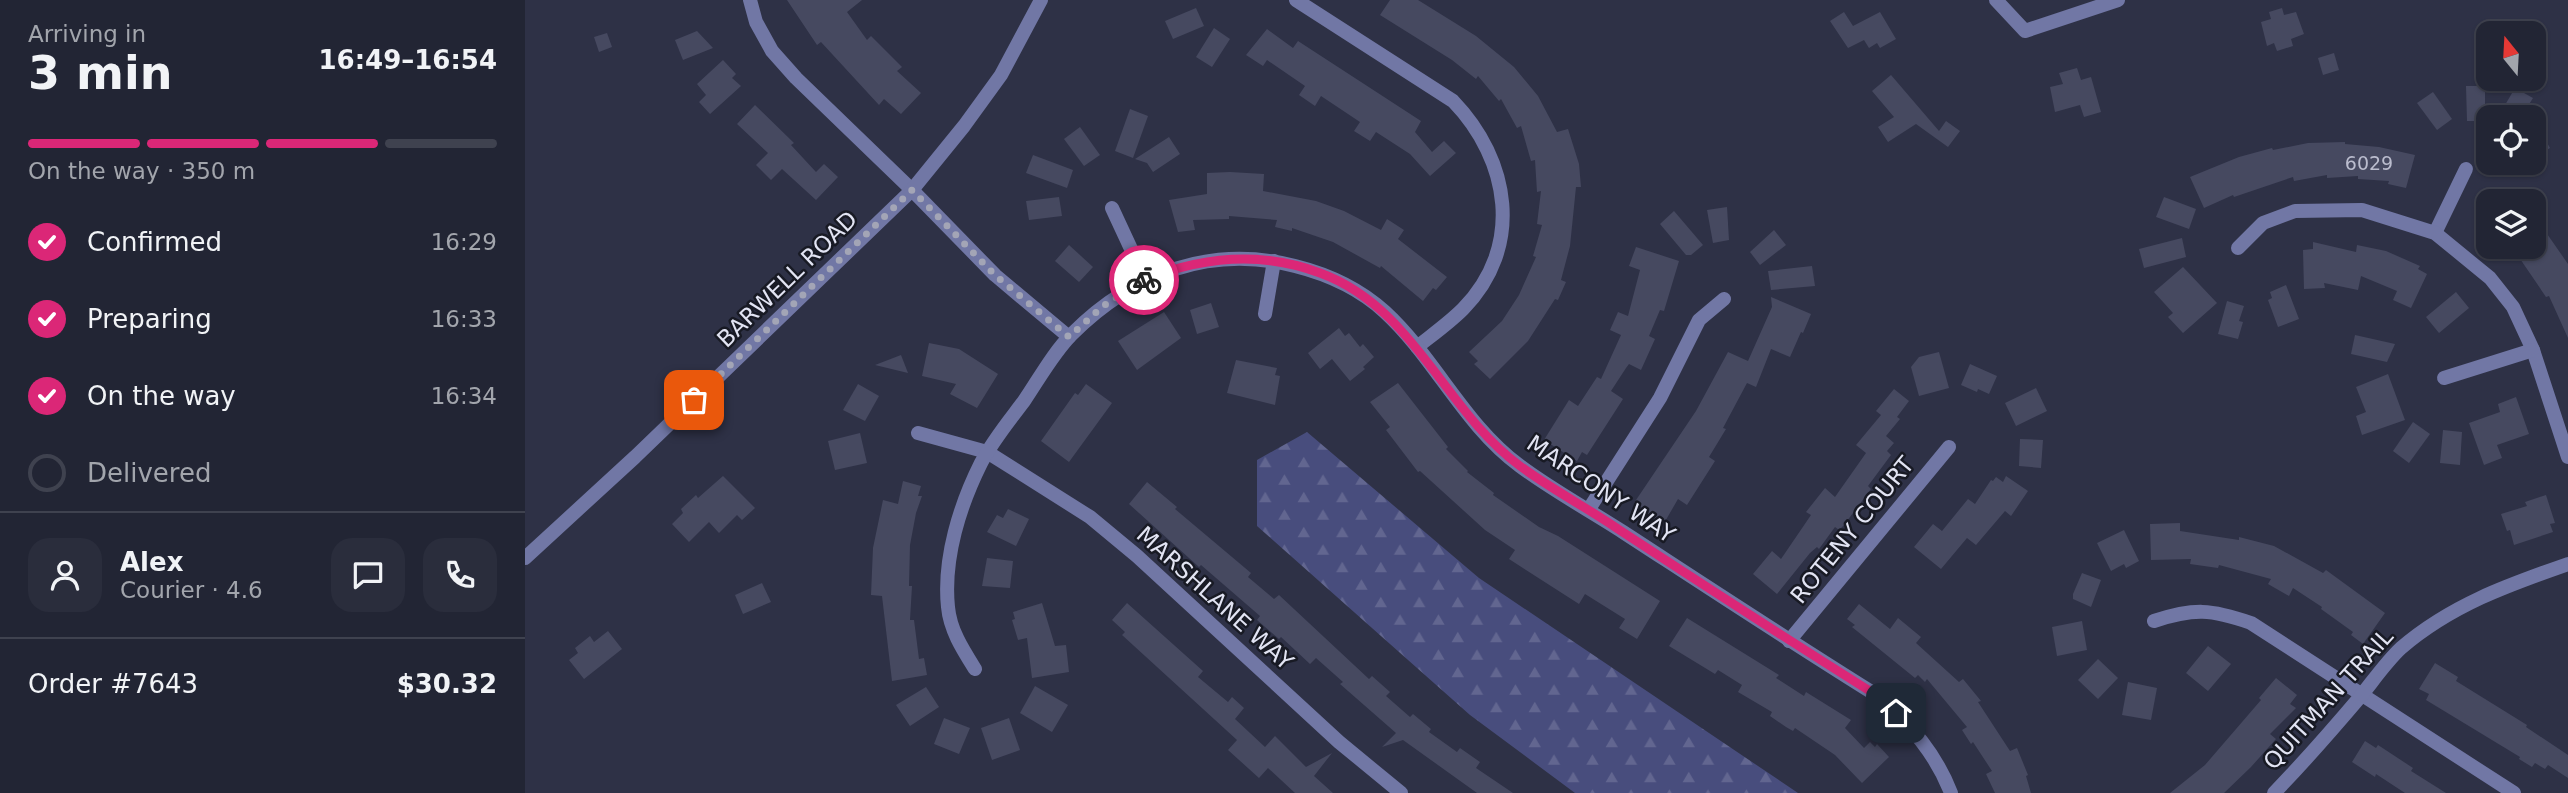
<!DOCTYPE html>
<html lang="en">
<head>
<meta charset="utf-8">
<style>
  :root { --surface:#222534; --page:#2a2d3c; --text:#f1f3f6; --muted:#a2a5ac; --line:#3f424f; --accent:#db2777 }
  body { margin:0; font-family:"DejaVu Sans",sans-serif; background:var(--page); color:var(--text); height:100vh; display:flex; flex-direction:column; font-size:26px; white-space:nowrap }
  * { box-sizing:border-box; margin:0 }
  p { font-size:23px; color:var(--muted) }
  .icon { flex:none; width:38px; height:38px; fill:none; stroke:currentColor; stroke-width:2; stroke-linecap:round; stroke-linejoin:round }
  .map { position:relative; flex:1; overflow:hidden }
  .drawer { display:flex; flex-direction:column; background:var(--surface); width:525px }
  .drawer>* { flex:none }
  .needle { width:46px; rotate:342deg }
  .buttons { position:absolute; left:1951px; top:21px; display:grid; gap:14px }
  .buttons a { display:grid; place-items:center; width:70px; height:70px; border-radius:14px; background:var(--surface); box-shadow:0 2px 5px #0004,0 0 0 2px var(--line); font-size:35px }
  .pin { position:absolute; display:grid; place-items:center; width:60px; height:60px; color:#fff; margin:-30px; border-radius:14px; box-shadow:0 4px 10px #0006 }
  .courier { position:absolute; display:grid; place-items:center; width:70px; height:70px; margin:-35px; border:5px solid #db2777; border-radius:50%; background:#fff; color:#222; box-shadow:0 2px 9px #0007 }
  .head em { font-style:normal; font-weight:700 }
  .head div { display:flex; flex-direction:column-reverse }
  .head { display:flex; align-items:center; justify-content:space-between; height:119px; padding:0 28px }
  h1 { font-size:46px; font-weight:700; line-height:52px }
  .bar { display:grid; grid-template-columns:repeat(4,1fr); gap:10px 7px; align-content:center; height:84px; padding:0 28px }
  .bar i { height:9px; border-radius:5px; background:var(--line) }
  .bar .active { background:var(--accent) }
  .bar p { grid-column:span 4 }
  .line { display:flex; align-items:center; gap:18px; padding:0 28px; border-top:2px solid var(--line) }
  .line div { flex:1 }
  .round { display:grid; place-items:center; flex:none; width:74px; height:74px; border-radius:21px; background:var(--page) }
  ol { padding:0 28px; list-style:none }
  li { display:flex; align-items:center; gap:21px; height:77px }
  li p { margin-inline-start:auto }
  li .icon { padding:7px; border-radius:50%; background:var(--accent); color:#fff; stroke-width:4 }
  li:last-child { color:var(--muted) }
  li i { width:38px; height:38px; border:4px solid var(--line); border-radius:50% }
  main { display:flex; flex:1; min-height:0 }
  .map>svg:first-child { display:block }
  .forest { fill:url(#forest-firs) }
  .building { fill:#464960 }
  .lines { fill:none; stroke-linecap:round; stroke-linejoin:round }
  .minor { stroke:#7177a5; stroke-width:14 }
  .tertiary { stroke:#7177a5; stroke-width:14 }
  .done { stroke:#a3a5b6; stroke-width:7; stroke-dasharray:0 12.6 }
  .route { stroke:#db2777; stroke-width:9 }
  .labels { text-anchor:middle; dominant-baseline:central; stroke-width:5; stroke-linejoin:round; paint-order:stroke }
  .number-label { font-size:19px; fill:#bbbdce }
  .street-label { font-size:23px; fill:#e2e4f3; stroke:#181a24 }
</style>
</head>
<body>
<main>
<section class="drawer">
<div class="head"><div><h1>3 min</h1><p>Arriving in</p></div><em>16:49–16:54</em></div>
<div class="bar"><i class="active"></i><i class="active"></i><i class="active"></i><i></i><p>On the way · 350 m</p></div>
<ol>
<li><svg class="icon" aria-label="check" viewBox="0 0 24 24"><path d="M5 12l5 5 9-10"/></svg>Confirmed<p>16:29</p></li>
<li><svg class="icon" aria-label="check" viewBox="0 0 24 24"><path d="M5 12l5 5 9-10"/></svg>Preparing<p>16:33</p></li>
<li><svg class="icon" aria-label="check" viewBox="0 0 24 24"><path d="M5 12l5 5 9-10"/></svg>On the way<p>16:34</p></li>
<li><i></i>Delivered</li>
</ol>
<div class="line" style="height:126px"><a class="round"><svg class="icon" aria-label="person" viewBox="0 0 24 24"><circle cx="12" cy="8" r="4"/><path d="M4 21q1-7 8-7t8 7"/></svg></a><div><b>Alex</b><p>Courier · 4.6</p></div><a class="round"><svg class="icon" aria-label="chat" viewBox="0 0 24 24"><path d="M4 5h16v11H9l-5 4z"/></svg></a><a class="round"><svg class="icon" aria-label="phone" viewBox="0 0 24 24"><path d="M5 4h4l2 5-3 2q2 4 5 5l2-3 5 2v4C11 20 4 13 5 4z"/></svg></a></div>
<div class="line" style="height:91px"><div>Order #7643</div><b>$30.32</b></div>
</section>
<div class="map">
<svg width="2043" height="793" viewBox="0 0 2043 793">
  <defs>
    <pattern id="forest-firs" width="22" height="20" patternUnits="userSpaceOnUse" patternTransform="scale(1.75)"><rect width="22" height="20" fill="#484d7d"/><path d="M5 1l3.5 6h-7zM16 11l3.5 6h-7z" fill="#626690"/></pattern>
  </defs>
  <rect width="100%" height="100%" fill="#2e3146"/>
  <polygon class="forest" points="782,432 954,578 1273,793 1050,793 945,715 732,526 732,460"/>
  <g class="building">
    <polygon points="262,0 337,0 322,12 342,40 346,36 377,67 372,71 396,93 376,114 359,99 354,105 296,42 292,45"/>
    <polygon points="865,0 893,0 951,36 989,67 1013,96 1032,132 1043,129 1054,164 1056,187 1051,187 1045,246 1036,280 1041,282 1033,300 1030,299 1003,341 965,379 949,364 953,361 944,352 977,321 994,295 1011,257 1008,256 1017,225 1012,224 1016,191 1012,192 1010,160 1006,161 996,126 992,128 976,99 974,101 953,76 951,79 927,60 855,15"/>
    <polygon points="671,8 679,26 648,39 640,21"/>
    <polygon points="1757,8 1759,15 1771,12 1779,34 1766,39 1768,46 1752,51 1749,43 1742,46 1736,22 1746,19 1744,12"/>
    <polygon points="1319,12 1328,26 1355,12 1371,39 1355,48 1352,43 1344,48 1339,40 1323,48 1305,21"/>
    <polygon points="689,28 705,39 687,67 671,57"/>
    <polygon points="742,29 768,48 773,41 896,121 890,132 907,152 919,141 931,153 905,176 885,154 851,132 845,141 829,131 835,122 796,96 790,106 774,95 780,86 742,60 738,66 721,55"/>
    <polygon points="172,31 188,48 158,60 150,40"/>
    <polygon points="82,33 87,47 74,52 69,37"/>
    <polygon points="1809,53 1814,70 1798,75 1793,58"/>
    <polygon points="198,60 211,74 207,78 216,86 185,114 174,102 181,95 172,84"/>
    <polygon points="1552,68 1556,80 1566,77 1576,112 1559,117 1555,105 1530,112 1525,87 1538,84 1534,73"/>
    <polygon points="1366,75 1414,131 1421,121 1435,131 1423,147 1391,124 1363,142 1353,127 1369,117 1347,91"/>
    <polygon points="1941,86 1960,86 1960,121 1942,121"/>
    <polygon points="1990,88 2008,98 1996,117 1973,117"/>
    <polygon points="1908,92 1927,119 1912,130 1892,103"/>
    <polygon points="230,105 269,143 266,145 291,172 299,164 313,177 291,200 257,169 246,180 231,165 243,153 212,124"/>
    <polygon points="605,109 623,116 608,158 590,151"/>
    <polygon points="2009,120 2025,148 2009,157"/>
    <polygon points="555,127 575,155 559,166 539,139"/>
    <polygon points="644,137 655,154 628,172 622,163 610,159"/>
    <polygon points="1820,142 1820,144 1854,147 1890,155 1881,188 1863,184 1864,181 1833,179 1833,176 1802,178 1802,175 1769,181 1768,177 1709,197 1708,195 1679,208 1665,177 1714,157 1747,148 1748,150 1783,143"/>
    <polygon points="508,155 548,170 542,188 501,173"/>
    <polygon points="705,172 739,174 738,191 791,201 819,211 856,230 862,219 879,230 873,239 922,277 911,290 908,288 898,301 856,266 855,268 808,242 767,228 767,231 750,227 752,220 704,216 704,219 668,220 670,230 653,232 644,200 682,194 682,173"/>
    <polygon points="534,197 537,216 504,220 501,201"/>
    <polygon points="1639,197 1671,209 1664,229 1631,217"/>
    <polygon points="1202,207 1204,240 1188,243 1182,210"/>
    <polygon points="1149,211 1178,245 1166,255 1161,255 1135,224"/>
    <polygon points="2009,215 2043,264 2043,338 2024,296 2021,297 1987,247 2009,247"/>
    <polygon points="1249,230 1261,245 1235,265 1225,252"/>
    <polygon points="1657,238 1661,257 1619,268 1614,249"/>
    <polygon points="1788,242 1831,252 1832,245 1861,251 1895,266 1893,269 1902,274 1886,308 1868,300 1872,291 1836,276 1833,290 1799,283 1800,288 1779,289 1778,250 1788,249"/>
    <polygon points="544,245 568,267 554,282 530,261"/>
    <polygon points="1111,247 1154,261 1139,311 1135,310 1124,336 1130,339 1116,370 1104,364 1101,368 1086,391 1098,399 1062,455 1057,452 1052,461 1019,440 1044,400 1053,406 1072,377 1076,379 1096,335 1085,330 1093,312 1103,316 1115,270 1104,266"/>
    <polygon points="1287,266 1290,286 1246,290 1243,271"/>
    <polygon points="1658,267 1692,303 1658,333 1643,317 1648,313 1629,292"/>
    <polygon points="1761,285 1774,319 1753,327 1743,300 1747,298 1745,292"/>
    <polygon points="1931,292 1944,308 1914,333 1901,317"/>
    <polygon points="1246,297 1286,314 1278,333 1276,332 1265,357 1246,349 1231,387 1222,383 1198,428 1201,429 1184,457 1190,461 1162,505 1153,499 1138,525 1122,515 1124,512 1109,503 1171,411 1203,352 1223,361 1247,307"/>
    <polygon points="1702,301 1719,306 1714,321 1718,322 1713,339 1693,334"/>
    <polygon points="686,303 694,327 672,334 665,310"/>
    <polygon points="639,312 656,338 612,370 593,341"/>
    <polygon points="814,328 820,336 824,333 835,347 838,344 849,357 838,367 840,369 825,381 807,359 795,369 783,353"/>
    <polygon points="1830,335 1870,344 1862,362 1826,354"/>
    <polygon points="404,343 434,349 473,374 452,408 425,394 431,384 397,376"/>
    <polygon points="1414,352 1424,388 1394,396 1386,367 1394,357"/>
    <polygon points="376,355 383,373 350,365"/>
    <polygon points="711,360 752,368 750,375 755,376 750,405 702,393"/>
    <polygon points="1445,364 1472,376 1464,394 1453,389 1452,392 1436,385"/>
    <polygon points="1863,374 1880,420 1837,435 1831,416 1841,412 1831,387"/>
    <polygon points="873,383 923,447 921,449 943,471 942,472 969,493 968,495 1014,527 1033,536 1135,601 1112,639 1094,628 1100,619 1060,594 1054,604 984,559 990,550 960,530 895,471 893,472 861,430 865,427 845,402"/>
    <polygon points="333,384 354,396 340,421 318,410"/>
    <polygon points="561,384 587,403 544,462 516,441 550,393 553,395"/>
    <polygon points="1511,388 1522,411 1491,426 1480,403"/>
    <polygon points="1369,389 1384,401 1372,417 1375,419 1361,436 1369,443 1362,451 1366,455 1343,486 1346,489 1319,525 1314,530 1310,527 1294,549 1292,547 1285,553 1252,594 1228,574 1247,551 1256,559 1286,515 1281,512 1300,488 1310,497 1341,453 1331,445 1356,415 1351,411"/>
    <polygon points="1991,397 2004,434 1972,445 1977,458 1959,465 1944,423 1975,412 1973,404"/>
    <polygon points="1888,422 1905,434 1884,463 1868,451"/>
    <polygon points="1918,430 1937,432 1935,465 1915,463"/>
    <polygon points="335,433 342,463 310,470 303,441"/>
    <polygon points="1495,439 1518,440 1516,468 1494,466"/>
    <polygon points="198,476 230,508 217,520 212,515 194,533 184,522 164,542 147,524 158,513 156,509 171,495 173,498"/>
    <polygon points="1481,476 1503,491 1486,516 1480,511 1451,545 1442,538 1416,569 1389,547 1408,524 1417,531 1443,499 1450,504 1466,480 1468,481 1471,477 1478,482"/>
    <polygon points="378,481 396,486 393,496 397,496 391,513 385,545 384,586 387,586 385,620 389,620 394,659 399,658 402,675 367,681 357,596 346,595 348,548 358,500 373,504"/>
    <polygon points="622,482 652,507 650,509 726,573 723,577 749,599 754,595 844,679 847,676 865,692 861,696 885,717 888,714 906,729 904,732 932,752 935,748 955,762 951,768 988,793 952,793 878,740 857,747 871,733 815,684 818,682 791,658 785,664 756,637 754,639 732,620 735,616 676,565 674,567 604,504"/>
    <polygon points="2021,495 2030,523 2025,524 2028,532 1989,545 1985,530 1982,531 1976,514 2002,506 2000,502"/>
    <polygon points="483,509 504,519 491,546 462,532 472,515 478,518"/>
    <polygon points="1655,523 1655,531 1714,540 1714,537 1749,546 1798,573 1801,570 1860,613 1838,644 1826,635 1828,632 1796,609 1797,607 1768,588 1764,596 1743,584 1746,579 1694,565 1693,568 1665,564 1666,559 1626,560 1625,524"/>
    <polygon points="1599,530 1614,561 1601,568 1599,564 1586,571 1572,543"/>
    <polygon points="462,558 488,561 485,588 457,586"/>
    <polygon points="1557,573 1576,580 1566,607 1548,599 1548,594"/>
    <polygon points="237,583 246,602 218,614 210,595"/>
    <polygon points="517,603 530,646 541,645 544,672 507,678 502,638 493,640 487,620 490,619 488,612"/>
    <polygon points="602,603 678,671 673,677 703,702 707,697 719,708 710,719 740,747 750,736 781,767 807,753 789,776 808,793 770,793 743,768 734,778 703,750 712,740 597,635 600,632 587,620"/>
    <polygon points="1334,604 1365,629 1373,618 1396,637 1391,643 1434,682 1438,679 1456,701 1453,702 1485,751 1492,748 1503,775 1501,776 1506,793 1470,793 1461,774 1467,771 1448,742 1446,744 1437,730 1442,727 1402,679 1400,682 1393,675 1390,678 1327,627 1330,625 1322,619"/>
    <polygon points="1162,618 1254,675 1251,678 1279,696 1281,692 1326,720 1320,728 1339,748 1345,742 1350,747 1352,744 1364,757 1337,783 1310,755 1270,728 1268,731 1261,727 1245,716 1247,712 1213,692 1217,685 1193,670 1190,674 1144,646"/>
    <polygon points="1557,621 1562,650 1532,656 1527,627"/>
    <polygon points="83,631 97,649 59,679 44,660 53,653 50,648 65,636 69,642"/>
    <polygon points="1683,646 1706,664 1683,691 1661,673"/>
    <polygon points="1573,659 1593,678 1573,699 1553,680"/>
    <polygon points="1910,663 1933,677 1931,681 2002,725 2001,727 2043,755 2043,778 2023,765 2020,769 2010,763 2007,767 1994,759 1995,757 1901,700 1904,694 1894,689"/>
    <polygon points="1751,678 1772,695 1765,704 1771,708 1745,734 1751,739 1726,767 1699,793 1645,793 1680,765 1736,700 1734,698"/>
    <polygon points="1603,682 1632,688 1626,720 1597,715"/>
    <polygon points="510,686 543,705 527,732 495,713"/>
    <polygon points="401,687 414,707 385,726 371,705"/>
    <polygon points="419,718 445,728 434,754 409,744"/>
    <polygon points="484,718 495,750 467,760 456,728"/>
    <polygon points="1840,741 1851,748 1853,745 1888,768 1886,771 1921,793 1880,793 1851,774 1850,777 1827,762"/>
  </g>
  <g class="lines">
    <g class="minor">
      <polyline points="225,0 231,22 247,51 271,78 387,190 470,275 544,337"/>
      <path d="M 771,0 L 928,101 C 985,160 999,247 938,309 C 924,323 907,335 892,347"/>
      <polyline points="1471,0 1500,31 1593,0"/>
      <polyline points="587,208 620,279"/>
      <polyline points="1910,233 1941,169"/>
      <polyline points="1713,248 1738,223 1770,211 1837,210 1910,233 1965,278 1988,307 2008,350 2043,457"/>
      <polyline points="740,314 749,261"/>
      <polyline points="1919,378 2008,350"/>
      <polyline points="393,433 462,452 565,517 612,556 814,742 876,793"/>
      <polyline points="1064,509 1135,398 1174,320 1199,299"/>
      <path d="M 1629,621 C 1669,608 1686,609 1726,623 L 1989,793"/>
      <polyline points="1264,641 1424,447"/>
      <path d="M 450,669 C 438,650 425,630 423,607 C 418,558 435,505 456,463 C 468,440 484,421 499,401 C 514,379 528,353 547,334 C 607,274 685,244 770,266 C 802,274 835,289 860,312 C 910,358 939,425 995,466 C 1027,490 1064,510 1098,532 C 1184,588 1269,644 1356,698 C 1386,726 1411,754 1426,793"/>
      <path d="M 1749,793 C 1779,762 1807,730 1835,697 C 1848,681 1861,662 1876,648 C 1926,605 1983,585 2043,564"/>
    </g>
    <polyline class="tertiary" points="0,558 110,457 387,190 439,126 476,75 516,0"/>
  </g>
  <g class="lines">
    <polyline class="done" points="169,400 387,190 470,275 544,337 578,306 619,280"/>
    <path class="route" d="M 619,280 C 676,257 737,251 795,273 C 889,307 919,410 995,466 C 1026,489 1061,507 1093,529 C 1180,586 1268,643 1356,698 L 1371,713"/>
  </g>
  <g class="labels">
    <g class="number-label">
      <text x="1844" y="163">6029</text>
    </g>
    <g class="street-label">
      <text transform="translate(262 279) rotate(-44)">BARWELL ROAD</text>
      <text transform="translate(1076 489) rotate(34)">MARCONY WAY</text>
      <text transform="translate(1327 530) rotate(-51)">ROTENY COURT</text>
      <text transform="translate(690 598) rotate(42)">MARSHLANE WAY</text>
      <text transform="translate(1803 699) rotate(-48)">QUITMAN TRAIL</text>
    </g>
  </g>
</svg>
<div class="buttons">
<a><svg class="needle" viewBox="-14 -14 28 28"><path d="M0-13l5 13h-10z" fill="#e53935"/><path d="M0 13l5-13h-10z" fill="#a2a5ac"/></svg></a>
<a><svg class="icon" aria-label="locate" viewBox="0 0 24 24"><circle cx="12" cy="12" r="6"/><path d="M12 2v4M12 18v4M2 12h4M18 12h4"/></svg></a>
<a><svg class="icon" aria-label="layers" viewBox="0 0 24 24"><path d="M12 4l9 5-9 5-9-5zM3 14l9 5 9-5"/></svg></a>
</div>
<div class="pin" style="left:169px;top:400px;background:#ea580c"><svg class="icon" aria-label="bag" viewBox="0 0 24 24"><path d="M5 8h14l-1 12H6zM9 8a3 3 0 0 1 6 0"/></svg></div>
<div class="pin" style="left:1371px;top:713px;background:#1f2937"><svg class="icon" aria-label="home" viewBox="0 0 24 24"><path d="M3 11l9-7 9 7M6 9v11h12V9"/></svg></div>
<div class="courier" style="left:619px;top:280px"><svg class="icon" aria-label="bike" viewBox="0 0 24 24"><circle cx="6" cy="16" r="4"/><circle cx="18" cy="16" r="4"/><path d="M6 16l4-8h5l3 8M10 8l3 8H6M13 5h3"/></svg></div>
</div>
</main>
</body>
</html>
